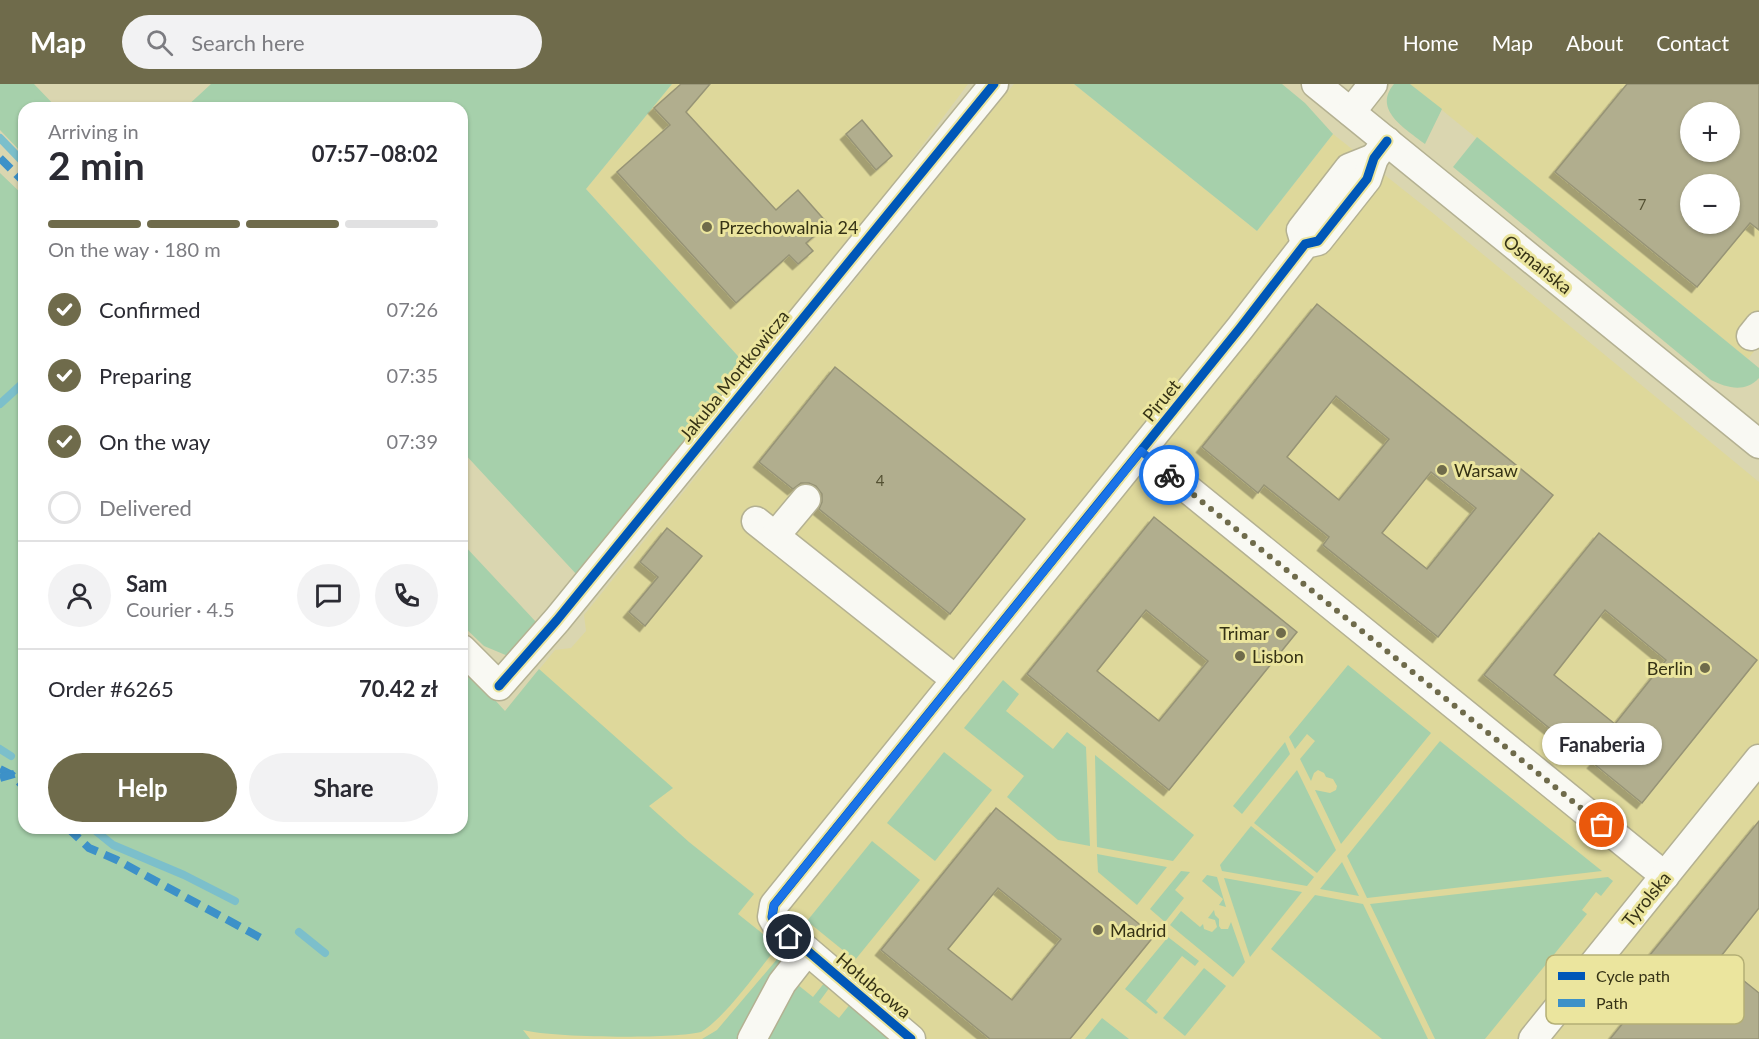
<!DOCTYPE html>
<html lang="en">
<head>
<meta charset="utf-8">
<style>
  :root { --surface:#fff; --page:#f2f2f3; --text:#2b2b33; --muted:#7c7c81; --line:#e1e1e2; --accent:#6f6b4b }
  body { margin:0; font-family:Lato,sans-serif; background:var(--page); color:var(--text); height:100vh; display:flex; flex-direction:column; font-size:22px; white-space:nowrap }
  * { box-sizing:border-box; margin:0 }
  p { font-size:20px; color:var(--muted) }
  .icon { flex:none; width:33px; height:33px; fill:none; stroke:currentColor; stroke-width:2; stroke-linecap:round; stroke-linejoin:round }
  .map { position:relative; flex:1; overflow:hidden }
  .details { position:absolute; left:18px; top:18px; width:450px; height:732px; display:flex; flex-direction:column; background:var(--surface); border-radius:18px; box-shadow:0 2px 4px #0004 }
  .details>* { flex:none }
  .tools { position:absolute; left:1680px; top:18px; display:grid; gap:12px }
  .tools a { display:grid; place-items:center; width:60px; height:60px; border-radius:50%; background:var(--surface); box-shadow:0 2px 4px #0004; font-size:30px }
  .pin { position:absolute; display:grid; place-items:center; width:51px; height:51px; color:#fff; margin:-26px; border:3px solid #fff; border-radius:50%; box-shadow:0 2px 6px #0007 }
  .courier { position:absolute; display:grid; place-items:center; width:60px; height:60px; margin:-30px; border:4px solid #1a73e8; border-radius:50%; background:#fff; color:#222; box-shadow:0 2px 8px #0007 }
  .bubble { position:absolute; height:42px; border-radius:21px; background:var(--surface); box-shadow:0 2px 4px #0004; font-size:20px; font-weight:700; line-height:42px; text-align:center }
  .headline em { font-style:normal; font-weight:700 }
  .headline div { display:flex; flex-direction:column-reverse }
  .headline { display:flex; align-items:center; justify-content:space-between; height:102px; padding:0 30px }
  h1 { font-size:39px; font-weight:700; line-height:45px }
  .bar { display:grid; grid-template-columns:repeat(4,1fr); gap:9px 6px; align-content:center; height:72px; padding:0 30px }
  .bar i { height:8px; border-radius:4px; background:var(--line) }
  .bar .active { background:var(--accent) }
  .bar p { grid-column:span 4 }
  .line { display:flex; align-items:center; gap:15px; padding:0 30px; border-top:2px solid var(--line) }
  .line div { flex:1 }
  .round { display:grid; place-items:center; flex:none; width:63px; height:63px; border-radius:32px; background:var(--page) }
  ol { padding:0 30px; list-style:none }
  li { display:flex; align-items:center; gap:18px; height:66px }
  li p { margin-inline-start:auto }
  li .icon { padding:6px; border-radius:50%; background:var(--accent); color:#fff; stroke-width:4 }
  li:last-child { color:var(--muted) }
  li i { width:33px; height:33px; border:3px solid var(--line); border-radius:50% }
  .primary-button { display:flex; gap:12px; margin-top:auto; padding:12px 30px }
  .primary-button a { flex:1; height:69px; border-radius:36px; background:var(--accent); color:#fff; font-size:24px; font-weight:700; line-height:69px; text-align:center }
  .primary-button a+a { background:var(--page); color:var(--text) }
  header { display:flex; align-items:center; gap:36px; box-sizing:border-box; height:84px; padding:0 30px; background:var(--accent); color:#fff }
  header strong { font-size:28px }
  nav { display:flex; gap:33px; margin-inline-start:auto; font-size:21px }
  .search { width:420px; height:54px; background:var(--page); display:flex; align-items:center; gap:15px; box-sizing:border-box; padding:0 21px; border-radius:33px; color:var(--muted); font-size:22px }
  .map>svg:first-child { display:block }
  .built { fill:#ded89b; fill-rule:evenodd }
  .green { fill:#a6d0ab }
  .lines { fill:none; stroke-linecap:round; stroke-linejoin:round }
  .stream { stroke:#7cbfcb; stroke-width:8 }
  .building { fill:#b1ae8e; stroke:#979476; stroke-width:1.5; fill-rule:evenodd; filter:url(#shadow) }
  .minor-casing { stroke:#b4b192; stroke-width:31 }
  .minor { stroke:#f9f9f3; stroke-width:28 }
  .quiet { stroke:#3d91c8; stroke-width:8; stroke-dasharray:15 8; stroke-linecap:butt }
  .cycleway-casing { stroke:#ebe59e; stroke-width:13 }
  .cycleway { stroke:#0057b8; stroke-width:9 }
  .done { stroke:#6f6b4b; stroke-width:6; stroke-dasharray:0 10.8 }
  .route { stroke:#1a73e8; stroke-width:8 }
  .poi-dot { fill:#6f6b4b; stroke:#ebe59e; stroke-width:2 }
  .labels { text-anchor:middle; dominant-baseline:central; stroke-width:6; stroke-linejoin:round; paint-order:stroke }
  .number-label { font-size:15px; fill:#545133 }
  .poi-label { font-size:18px; fill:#353215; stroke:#ebe59e; text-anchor:start }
  .street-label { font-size:18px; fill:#353215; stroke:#ebe59e }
  .key { fill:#ebe59e; stroke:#b4af75; stroke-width:1.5 }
  .key-label { font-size:16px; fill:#353215 }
</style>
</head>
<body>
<header>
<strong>Map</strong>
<div class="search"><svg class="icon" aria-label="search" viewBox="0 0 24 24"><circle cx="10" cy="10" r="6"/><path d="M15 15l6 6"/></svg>Search here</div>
<nav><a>Home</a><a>Map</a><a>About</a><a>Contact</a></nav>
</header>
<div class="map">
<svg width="1759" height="955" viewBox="0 0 1759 955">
  <defs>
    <filter id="shadow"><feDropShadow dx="-5.5" dy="5.5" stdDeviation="0" flood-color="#0004"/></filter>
  </defs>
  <rect width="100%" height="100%" fill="#dad6b0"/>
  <g class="built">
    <polygon points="672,0 968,0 877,122 747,282 586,105"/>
    <polygon points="1014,0 1074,0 1257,147 1333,50 1434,130 1759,398 1759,955 242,955 462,744 462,680 555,566 571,564 586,547 584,531"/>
    <path d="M 1410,0 L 1759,0 L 1759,261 L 1748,275 ZM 1690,28 L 1730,28 L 1730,68 L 1690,68 ZM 1690,100 L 1730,100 L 1730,140 L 1690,140 Z"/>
  </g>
  <g class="green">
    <polygon points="0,0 34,0 57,24 24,24 24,71 0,46"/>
    <polygon points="211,0 672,0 586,105 747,282 578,492 462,367 462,24 185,24"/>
    <polygon points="1074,0 1282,0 1305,19 1333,50 1257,147"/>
    <path d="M 1394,0 L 1410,0 L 1442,25 L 1425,60 C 1406,45 1372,26 1394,0 Z"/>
    <path d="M 1477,53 L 1759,284 L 1759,294 C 1745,309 1727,304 1711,296 L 1453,83 Z"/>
    <path d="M 0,89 L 24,112 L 24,744 L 462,744 L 462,580 L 505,627 L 539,585 L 673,704 L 649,722 L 689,758 L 754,810 L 738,830 L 778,862 C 759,885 726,933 701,948 C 675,955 554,954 523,946 L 530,955 L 0,955 Z"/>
    <polygon points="462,459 537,539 508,572 484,562 462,541"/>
    <polygon points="1348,581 1431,649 1341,760 1315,706 1330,709 1336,706 1337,702 1333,695 1326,693 1324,689 1318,686 1314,689 1311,697 1300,675 1315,657 1307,650 1295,665 1289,653"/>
    <polygon points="1003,596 1019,610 1006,627 1053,665 1067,648 1086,663 1090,762 1058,756 1007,713 1024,692 964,644"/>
    <polygon points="1440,657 1602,787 1367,814 1347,772"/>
    <polygon points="1285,658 1290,670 1242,730 1233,722"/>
    <polygon points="944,668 992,706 935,777 887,739"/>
    <polygon points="1095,671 1194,751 1173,777 1097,763"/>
    <polygon points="1297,686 1336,766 1317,789 1254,739"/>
    <polygon points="1251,742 1314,793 1307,802 1222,787 1220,781"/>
    <polygon points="872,757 920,796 855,876 807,837"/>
    <polygon points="1097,770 1167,783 1137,821 1098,788"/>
    <polygon points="1342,778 1359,812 1320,805"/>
    <polygon points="1181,787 1190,788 1175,806 1184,814 1165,838 1150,825"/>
    <polygon points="1207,791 1217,793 1226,823 1219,821 1223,815 1202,797"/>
    <polygon points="1608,793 1613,797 1601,812 1596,808 1582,826 1587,830 1485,955 1435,955 1370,820"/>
    <polygon points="1224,794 1302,808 1250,873"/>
    <polygon points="1315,811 1363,820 1428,955 1382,955 1271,865"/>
    <polygon points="1214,826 1215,831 1219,835 1219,842 1221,845 1228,845 1231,838 1245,878 1233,893 1170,841 1181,827 1200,843 1203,840 1204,845 1212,848 1217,843 1215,836 1208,834"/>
    <polygon points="1168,853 1199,877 1195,882 1182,872 1146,917 1158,928 1156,930 1125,905"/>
    <polygon points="778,874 783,874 788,878 743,955 702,955 717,946"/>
    <polygon points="1204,884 1226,902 1185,952 1163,934"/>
    <polygon points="793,897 813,913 825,898 830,903 819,918 839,934 851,919 894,955 760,955"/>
    <polygon points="1102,934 1129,955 1085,955"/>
  </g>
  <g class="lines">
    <g class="stream">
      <polyline points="0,54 24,79"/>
      <polyline points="0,320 24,298"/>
      <polyline points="0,665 11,672"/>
      <polyline points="92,744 113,761 184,791 235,817"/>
      <polyline points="299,848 325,869"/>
    </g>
  </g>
  <g class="building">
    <polygon points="681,0 710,0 686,28 776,126 798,106 828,140 806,159 813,167 798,180 789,171 736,219 617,88 670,41 654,24"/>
    <path d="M 1627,0 L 1759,0 L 1759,146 L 1750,139 L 1697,203 L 1555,88 ZM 1690,28 L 1730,28 L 1730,68 L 1690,68 ZM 1690,100 L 1730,100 L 1730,140 L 1690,140 Z"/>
    <polygon points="862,36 892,72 876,86 846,50"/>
    <path d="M 1317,220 L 1553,411 L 1438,553 L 1323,461 L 1329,453 L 1264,401 L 1258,409 L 1202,363 ZM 1336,312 L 1389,355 L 1339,416 L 1287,373 ZM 1431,388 L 1476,424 L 1427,485 L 1382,449 Z"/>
    <polygon points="835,283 1025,435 950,530 819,425 822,418 822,410 816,402 809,399 801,399 793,405 759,378"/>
    <path d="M 1154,433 L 1297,548 L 1169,706 L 1027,590 ZM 1146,526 L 1208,577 L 1159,637 L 1097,587 Z"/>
    <polygon points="667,444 702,472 645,542 629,528 658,493 640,478"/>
    <path d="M 1599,449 L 1757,576 L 1642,719 L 1593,679 L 1599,672 L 1570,649 L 1564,656 L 1484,591 ZM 1605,526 L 1666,576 L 1615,640 L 1554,591 Z"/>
    <path d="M 996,724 L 1154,852 L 1070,955 L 990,955 L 881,866 ZM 998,804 L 1061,855 L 1012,916 L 948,865 Z"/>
    <polygon points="1759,737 1759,824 1718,876 1759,909 1759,955 1610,955 1658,896 1641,882"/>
  </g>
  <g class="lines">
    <defs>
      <g id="minor">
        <polyline points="1316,0 1759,360"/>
        <polyline points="1351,28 1373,0"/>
        <polyline points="1305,160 1301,146 1349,84 1374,74"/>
        <polyline points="1751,252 1759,242"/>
        <polyline points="1141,367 1665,792"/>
        <polyline points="756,437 956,596"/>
        <polyline points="775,452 806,415"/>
        <polyline points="462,565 499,602 557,536 994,0"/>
        <polyline points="752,955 782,899 807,867"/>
        <polyline points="911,955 776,840 772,833 774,821 1240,244 1305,160 1318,157 1367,95 1374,74 1387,57"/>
        <polyline points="1533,955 1759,675"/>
      </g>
    </defs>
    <use href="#minor" class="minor-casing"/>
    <use href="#minor" class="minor"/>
    <g class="quiet">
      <polyline points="0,74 24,98"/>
      <polyline points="0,685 12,691 24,703"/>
      <polyline points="0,694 24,687"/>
      <polyline points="68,744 89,764 117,776 261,854"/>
    </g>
    <defs>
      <g id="cycleway">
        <polyline points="499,602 557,536 994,0"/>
        <polyline points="911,955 776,840 772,833 774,821 1240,244 1305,160 1318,157 1367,95 1374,74 1387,57"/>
      </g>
    </defs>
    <use href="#cycleway" class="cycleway-casing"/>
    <use href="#cycleway" class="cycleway"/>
  </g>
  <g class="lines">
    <polyline class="done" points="1169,391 1602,741"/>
    <polyline class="route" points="789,853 776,840 772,833 774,821 1141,367 1169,391"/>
  </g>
  <g class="poi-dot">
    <circle cx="707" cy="143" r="6"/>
    <circle cx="1442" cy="386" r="6"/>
    <circle cx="1281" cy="549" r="6"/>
    <circle cx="1240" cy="572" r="6"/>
    <circle cx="1705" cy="584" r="6"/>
    <circle cx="1098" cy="846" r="6"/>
  </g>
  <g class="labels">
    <g class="number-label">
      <text x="1642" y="120">7</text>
      <text x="880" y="396">4</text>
    </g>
    <g class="poi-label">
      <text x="719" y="143">Przechowalnia 24</text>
      <text x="1454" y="386">Warsaw</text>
      <text x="1269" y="549" text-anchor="end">Trimar</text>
      <text x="1252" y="572">Lisbon</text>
      <text x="1693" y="584" text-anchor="end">Berlin</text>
      <text x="1110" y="846">Madrid</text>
    </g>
    <g class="street-label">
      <text transform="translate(1538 180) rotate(39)">Osmańska</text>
      <text transform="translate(734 291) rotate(-51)">Jakuba Mortkowicza</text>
      <text transform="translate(1161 316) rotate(-51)">Piruet</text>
      <text transform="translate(1646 815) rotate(-51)">Tyrolska</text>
      <text transform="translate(874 901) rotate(40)">Hołubcowa</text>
    </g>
  </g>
  <rect x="1546" y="871" width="198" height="69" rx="9" class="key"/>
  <rect x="1558" y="888" width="27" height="8" fill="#0057b8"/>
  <rect x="1558" y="915" width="27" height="8" fill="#3d91c8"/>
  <g class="key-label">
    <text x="1596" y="898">Cycle path</text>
    <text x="1596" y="925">Path</text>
  </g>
</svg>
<div class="tools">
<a>+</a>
<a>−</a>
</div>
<div class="pin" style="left:1602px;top:741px;background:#ea580c"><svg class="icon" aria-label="bag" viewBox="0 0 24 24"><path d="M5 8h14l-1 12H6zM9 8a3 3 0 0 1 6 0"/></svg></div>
<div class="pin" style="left:789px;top:853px;background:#1f2937"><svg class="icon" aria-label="home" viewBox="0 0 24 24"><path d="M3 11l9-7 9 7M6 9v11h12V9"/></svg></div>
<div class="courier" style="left:1169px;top:391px"><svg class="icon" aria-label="bike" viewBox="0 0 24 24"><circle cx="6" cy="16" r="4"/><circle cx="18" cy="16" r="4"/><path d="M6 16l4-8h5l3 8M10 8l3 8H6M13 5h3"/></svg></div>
<div class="bubble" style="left:1542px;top:639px;width:120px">Fanaberia</div>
<section class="details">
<div class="headline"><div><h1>2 min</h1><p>Arriving in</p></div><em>07:57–08:02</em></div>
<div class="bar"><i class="active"></i><i class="active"></i><i class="active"></i><i></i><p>On the way · 180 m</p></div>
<ol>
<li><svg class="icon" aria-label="check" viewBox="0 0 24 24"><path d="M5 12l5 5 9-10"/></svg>Confirmed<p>07:26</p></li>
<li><svg class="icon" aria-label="check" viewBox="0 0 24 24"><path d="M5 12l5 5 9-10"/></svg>Preparing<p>07:35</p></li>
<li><svg class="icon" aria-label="check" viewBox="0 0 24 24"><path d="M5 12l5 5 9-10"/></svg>On the way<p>07:39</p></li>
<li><i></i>Delivered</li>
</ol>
<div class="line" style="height:108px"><a class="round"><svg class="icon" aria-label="person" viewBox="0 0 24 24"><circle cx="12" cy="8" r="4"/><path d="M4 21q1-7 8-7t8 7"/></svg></a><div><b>Sam</b><p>Courier · 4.5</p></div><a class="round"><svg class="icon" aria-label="chat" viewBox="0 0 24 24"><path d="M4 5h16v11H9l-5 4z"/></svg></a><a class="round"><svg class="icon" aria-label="phone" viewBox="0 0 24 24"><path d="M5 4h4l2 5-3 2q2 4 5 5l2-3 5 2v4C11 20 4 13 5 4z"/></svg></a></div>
<div class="line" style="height:78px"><div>Order #6265</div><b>70.42 zł</b></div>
<div class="primary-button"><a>Help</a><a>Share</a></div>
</section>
</div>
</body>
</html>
